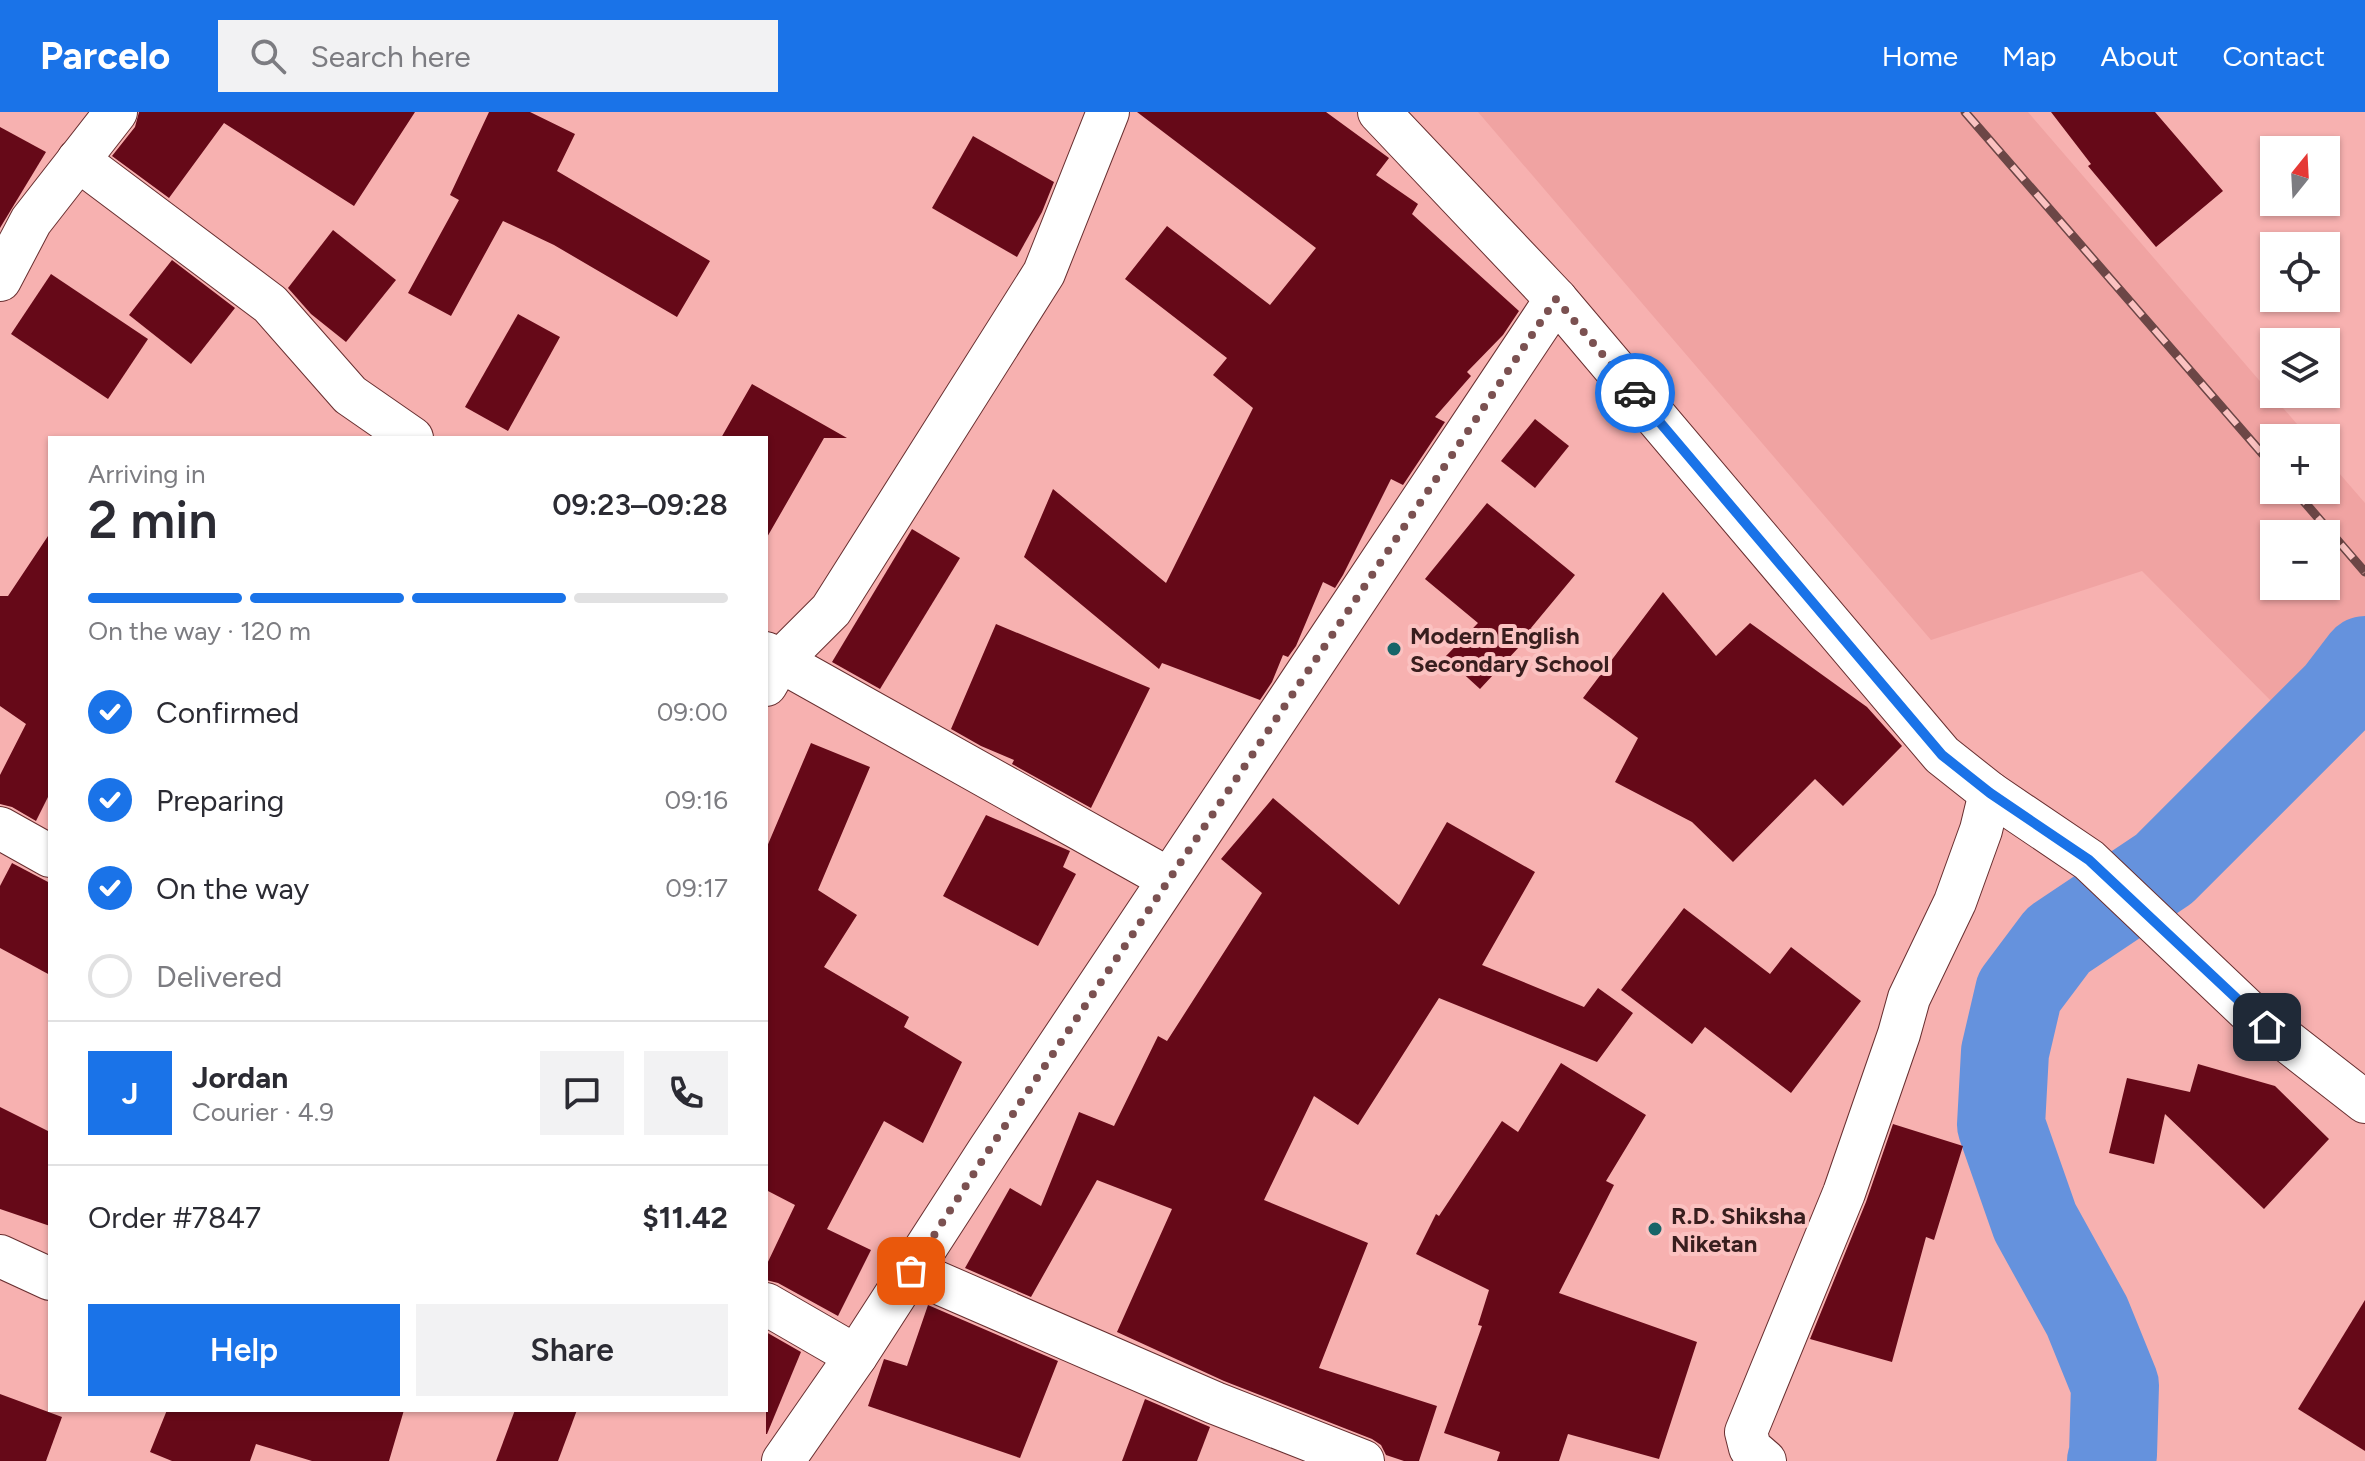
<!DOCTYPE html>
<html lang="en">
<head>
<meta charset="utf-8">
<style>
  :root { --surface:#fff; --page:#f2f2f3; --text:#2b2b33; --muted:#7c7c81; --line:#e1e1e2; --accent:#1a73e8 }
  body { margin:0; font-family:Figtree,sans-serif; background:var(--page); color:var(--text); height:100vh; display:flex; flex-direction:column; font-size:30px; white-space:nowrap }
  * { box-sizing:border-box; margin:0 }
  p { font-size:26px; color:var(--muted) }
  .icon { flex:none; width:44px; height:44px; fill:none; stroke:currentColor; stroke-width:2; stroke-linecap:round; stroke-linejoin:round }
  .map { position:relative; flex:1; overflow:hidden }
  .side { position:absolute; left:48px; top:324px; width:720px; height:976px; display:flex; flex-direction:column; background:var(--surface); border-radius:0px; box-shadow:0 2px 6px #0004 }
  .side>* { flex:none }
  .needle { width:52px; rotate:18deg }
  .controls { position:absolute; left:2260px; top:24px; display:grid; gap:16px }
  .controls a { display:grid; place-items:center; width:80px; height:80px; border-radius:0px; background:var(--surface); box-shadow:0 2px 6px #0004; font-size:40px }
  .pin { position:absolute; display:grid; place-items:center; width:68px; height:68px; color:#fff; margin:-34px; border-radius:16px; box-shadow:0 4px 12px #0006 }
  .courier { position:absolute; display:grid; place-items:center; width:80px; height:80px; margin:-40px; border:6px solid #1a73e8; border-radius:50%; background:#fff; color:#222; box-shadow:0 2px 10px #0007 }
  .headline em { font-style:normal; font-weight:600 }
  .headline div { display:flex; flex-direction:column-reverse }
  .headline { display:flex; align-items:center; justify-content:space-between; height:136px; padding:0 40px }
  h1 { font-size:52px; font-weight:600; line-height:60px }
  .bar { display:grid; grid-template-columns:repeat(4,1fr); gap:12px 8px; align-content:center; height:96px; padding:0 40px }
  .bar i { height:10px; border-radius:6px; background:var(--line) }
  .bar .current { background:var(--accent) }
  .bar p { grid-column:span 4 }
  .line { display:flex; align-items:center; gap:20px; padding:0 40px; border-top:2px solid var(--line) }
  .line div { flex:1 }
  .round { display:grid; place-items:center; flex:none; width:84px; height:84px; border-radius:0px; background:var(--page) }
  ol { padding:0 40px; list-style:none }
  li { display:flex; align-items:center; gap:24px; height:88px }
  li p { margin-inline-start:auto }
  li .icon { padding:8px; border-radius:50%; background:var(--accent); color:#fff; stroke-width:4 }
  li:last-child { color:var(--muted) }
  li i { width:44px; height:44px; border:4px solid var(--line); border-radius:50% }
  .button { display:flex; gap:16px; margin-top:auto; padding:16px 40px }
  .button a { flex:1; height:92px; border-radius:0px; background:var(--accent); color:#fff; font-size:32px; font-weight:600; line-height:92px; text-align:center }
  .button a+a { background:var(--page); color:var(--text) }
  header { display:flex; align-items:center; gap:48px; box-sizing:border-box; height:112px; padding:0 40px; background:var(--accent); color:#fff }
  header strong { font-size:38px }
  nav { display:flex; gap:44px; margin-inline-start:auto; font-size:28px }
  .search { width:560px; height:72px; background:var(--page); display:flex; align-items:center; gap:20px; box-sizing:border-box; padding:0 28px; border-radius:0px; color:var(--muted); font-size:30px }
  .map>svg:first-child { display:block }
  .built { fill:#f0a3a2; fill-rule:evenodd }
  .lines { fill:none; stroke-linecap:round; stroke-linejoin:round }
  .river { stroke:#6592dd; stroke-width:88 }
  .building { fill:#660918 }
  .street-casing { stroke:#682f30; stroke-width:44 }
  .street { stroke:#fff; stroke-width:42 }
  .rail-casing { stroke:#6c4646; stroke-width:9 }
  .rail { stroke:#fbc2c1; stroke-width:6; stroke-dasharray:18; stroke-linecap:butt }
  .done { stroke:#7b5151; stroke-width:8; stroke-dasharray:0 14.4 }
  .route { stroke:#1a73e8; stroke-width:10 }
  .poi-dot { fill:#166569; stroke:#fbc2c1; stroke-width:3 }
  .labels { text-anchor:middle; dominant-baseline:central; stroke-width:8; stroke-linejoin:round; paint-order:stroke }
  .poi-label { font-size:24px; font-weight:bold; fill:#381e1e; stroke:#fbc2c1; text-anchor:start }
</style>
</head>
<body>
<header>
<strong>Parcelo</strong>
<div class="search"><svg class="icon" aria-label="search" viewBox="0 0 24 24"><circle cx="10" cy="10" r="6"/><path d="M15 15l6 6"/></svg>Search here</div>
<nav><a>Home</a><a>Map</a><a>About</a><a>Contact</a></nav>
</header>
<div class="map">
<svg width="2365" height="1349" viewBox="0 0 2365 1349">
  <rect width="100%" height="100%" fill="#f7b1b0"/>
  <path class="built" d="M 1478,0 L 2028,0 L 2309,326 L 2274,326 L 2274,378 L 2326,378 L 2326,346 L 2365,391 L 2365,506 L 2279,597 L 2142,459 L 1931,528 ZM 2274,422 L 2326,422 L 2326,474 L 2274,474 Z"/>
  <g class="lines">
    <polyline class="river" points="2111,1349 2113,1342 2115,1273 2087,1204 2035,1110 2001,1013 2005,940 2019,880 2058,828 2164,757 2339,582 2365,548"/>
  </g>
  <g class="building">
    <polygon points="139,0 415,0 354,94 224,11 169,86 112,44 135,15"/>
    <polygon points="489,0 530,0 575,22 557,59 710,149 677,205 554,133 503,109 451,204 408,181 459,88 450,83"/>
    <polygon points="1137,0 1326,0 1389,46 1376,63 1418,92 1412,102 1519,199 1503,223 1467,260 1471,264 1435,305 1445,310 1403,373 1391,367 1343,463 1335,476 1323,470 1296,534 1288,545 1283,543 1272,570 1260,588 1162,551 1159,557 1024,445 1053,377 1166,471 1253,296 1213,263 1227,246 1125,167 1167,114 1270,193 1316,136"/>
    <polygon points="2051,0 2155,0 2223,79 2156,135 2088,54 2091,52"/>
    <polygon points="0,15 46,40 0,116"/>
    <polygon points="973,24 1054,70 1042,100 1017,145 932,96"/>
    <polygon points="333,118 396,168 346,230 311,202 288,176"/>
    <polygon points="172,148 235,196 191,252 129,203"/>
    <polygon points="51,162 148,227 108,287 11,222"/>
    <polygon points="518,202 560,225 508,319 465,295"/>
    <polygon points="752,272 847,326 824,326 766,427 766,326 721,326"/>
    <polygon points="1535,307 1569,334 1535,376 1501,349"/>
    <polygon points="1487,391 1575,463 1531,516 1534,519 1480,577 1445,545 1478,511 1425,467"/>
    <polygon points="912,417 960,446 880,577 832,550"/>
    <polygon points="50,421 50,681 36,709 12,695 0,692 0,663 26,612 0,594 0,484 8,484"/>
    <polygon points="1663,480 1716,544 1750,511 1867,595 1902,634 1843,694 1815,667 1733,750 1692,710 1615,670 1638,626 1583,586"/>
    <polygon points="996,512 1150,576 1091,696 1012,652 1014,648 981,634 951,617"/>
    <polygon points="811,631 870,655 818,778 857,803 824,855 909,905 904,915 962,950 923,1031 884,1009 827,1117 871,1138 838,1204 778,1171 766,1168 766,1154 795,1093 766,1078 766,737"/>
    <polygon points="1273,686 1399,793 1447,710 1535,760 1482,853 1584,895 1598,876 1633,901 1597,950 1439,886 1358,1013 1314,984 1264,1088 1368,1131 1319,1256 1437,1294 1419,1349 1404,1349 1386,1343 1381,1333 1372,1327 1224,1269 1117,1220 1172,1097 1097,1068 1031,1185 965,1156 1010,1076 1041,1094 1079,1000 1114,1014 1158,924 1167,929 1262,781 1221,747"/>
    <polygon points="986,703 1070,739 1063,755 1076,762 1038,834 943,784"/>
    <polygon points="12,751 50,771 50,863 0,836 0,774"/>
    <polygon points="1684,796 1770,862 1791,835 1861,889 1791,981 1705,915 1692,932 1621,878"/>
    <polygon points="1561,951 1646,1003 1606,1069 1614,1073 1559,1181 1697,1230 1659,1347 1568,1322 1559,1349 1497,1349 1500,1340 1444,1321 1482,1214 1478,1213 1489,1178 1416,1142 1436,1102 1439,1104 1502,1009 1518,1020"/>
    <polygon points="2198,952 2275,974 2329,1027 2264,1097 2165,1002 2154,1052 2109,1041 2127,966 2190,980"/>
    <polygon points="0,995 50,1020 50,1114 0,1097"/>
    <polygon points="1893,1012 1963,1034 1934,1128 1926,1125 1892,1250 1810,1227 1866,1090"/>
    <polygon points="2365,1188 2365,1339 2298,1297"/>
    <polygon points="928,1193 1058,1249 1020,1346 868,1294 884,1247 907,1254"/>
    <polygon points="766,1220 801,1240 767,1322 766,1322"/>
    <polygon points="0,1282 62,1305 46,1349 0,1349"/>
    <polygon points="1145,1287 1210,1315 1197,1349 1122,1349"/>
    <polygon points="167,1298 404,1298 389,1349 312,1349 256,1332 250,1349 172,1349 150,1340"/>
    <polygon points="515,1298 577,1298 558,1349 496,1349"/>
  </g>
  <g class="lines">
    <defs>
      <g id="street">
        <polyline points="1379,0 1556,187 1942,643 1990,681 2089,748 2247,898 2365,990"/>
        <polyline points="78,48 270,192 350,283 412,326"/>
        <polyline points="0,168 31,109 116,0"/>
        <polyline points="766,541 1169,767"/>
        <polyline points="766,573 780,549 831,498 1044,161 1108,0"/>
        <polyline points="0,716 50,744"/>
        <polyline points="0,1144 50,1167"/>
        <polyline points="911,1159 1215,1291 1363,1349"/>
        <polyline points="766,1192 856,1244"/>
        <polyline points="783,1349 856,1244 989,1038 1556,187"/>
        <polyline points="1765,1349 1750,1336 1746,1320 1844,1081 1899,922 1909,886 1955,790 1981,718 1990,681"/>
      </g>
    </defs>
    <use href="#street" class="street-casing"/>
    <use href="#street" class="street"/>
    <defs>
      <g id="rail">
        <polyline points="1965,0 2274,355"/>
        <polyline points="2294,378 2365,460"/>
      </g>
    </defs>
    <use href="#rail" class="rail-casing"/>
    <use href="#rail" class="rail"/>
  </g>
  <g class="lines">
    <polyline class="done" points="911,1159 989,1038 1556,187 1635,281"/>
    <polyline class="route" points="1635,281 1942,643 1990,681 2089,748 2267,915"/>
  </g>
  <g class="poi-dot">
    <circle cx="1394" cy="537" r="8"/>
    <circle cx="1655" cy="1117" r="8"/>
  </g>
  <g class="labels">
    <g class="poi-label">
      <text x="1410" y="523">Modern English<tspan x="1410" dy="28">Secondary School</tspan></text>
      <text x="1671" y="1103">R.D. Shiksha<tspan x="1671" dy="28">Niketan</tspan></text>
    </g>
  </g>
</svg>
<div class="controls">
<a><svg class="needle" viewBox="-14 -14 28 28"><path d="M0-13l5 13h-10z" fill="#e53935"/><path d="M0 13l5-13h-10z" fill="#7c7c81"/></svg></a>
<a><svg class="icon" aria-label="locate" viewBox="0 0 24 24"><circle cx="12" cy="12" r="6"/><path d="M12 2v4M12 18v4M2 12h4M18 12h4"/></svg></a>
<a><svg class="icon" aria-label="layers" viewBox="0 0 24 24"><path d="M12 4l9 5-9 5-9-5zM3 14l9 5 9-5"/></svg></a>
<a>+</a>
<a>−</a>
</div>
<div class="pin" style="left:911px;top:1159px;background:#ea580c"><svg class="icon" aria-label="bag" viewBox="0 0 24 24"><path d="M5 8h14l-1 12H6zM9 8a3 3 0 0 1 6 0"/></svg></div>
<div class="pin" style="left:2267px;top:915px;background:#1f2937"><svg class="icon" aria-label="home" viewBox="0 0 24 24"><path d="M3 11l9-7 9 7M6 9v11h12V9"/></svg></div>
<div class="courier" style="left:1635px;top:281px"><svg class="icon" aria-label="car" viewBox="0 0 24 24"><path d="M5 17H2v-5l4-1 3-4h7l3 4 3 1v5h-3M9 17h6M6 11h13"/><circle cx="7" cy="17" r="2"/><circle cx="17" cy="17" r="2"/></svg></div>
<section class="side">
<div class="headline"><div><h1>2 min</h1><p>Arriving in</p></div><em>09:23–09:28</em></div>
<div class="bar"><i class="current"></i><i class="current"></i><i class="current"></i><i></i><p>On the way · 120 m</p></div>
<ol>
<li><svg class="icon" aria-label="check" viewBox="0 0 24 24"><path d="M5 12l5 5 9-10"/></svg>Confirmed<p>09:00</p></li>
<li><svg class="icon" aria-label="check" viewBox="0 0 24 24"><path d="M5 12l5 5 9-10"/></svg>Preparing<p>09:16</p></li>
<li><svg class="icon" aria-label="check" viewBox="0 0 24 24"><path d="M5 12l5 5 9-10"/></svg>On the way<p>09:17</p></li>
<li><i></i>Delivered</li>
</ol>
<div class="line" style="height:144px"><b class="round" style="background:var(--accent);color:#fff">J</b><div><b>Jordan</b><p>Courier · 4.9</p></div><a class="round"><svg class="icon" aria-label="chat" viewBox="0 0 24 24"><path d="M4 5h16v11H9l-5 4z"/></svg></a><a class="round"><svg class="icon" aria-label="phone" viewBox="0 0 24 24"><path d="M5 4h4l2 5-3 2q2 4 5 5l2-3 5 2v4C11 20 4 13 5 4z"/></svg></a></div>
<div class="line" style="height:104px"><div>Order #7847</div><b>$11.42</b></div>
<div class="button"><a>Help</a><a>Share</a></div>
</section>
</div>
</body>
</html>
